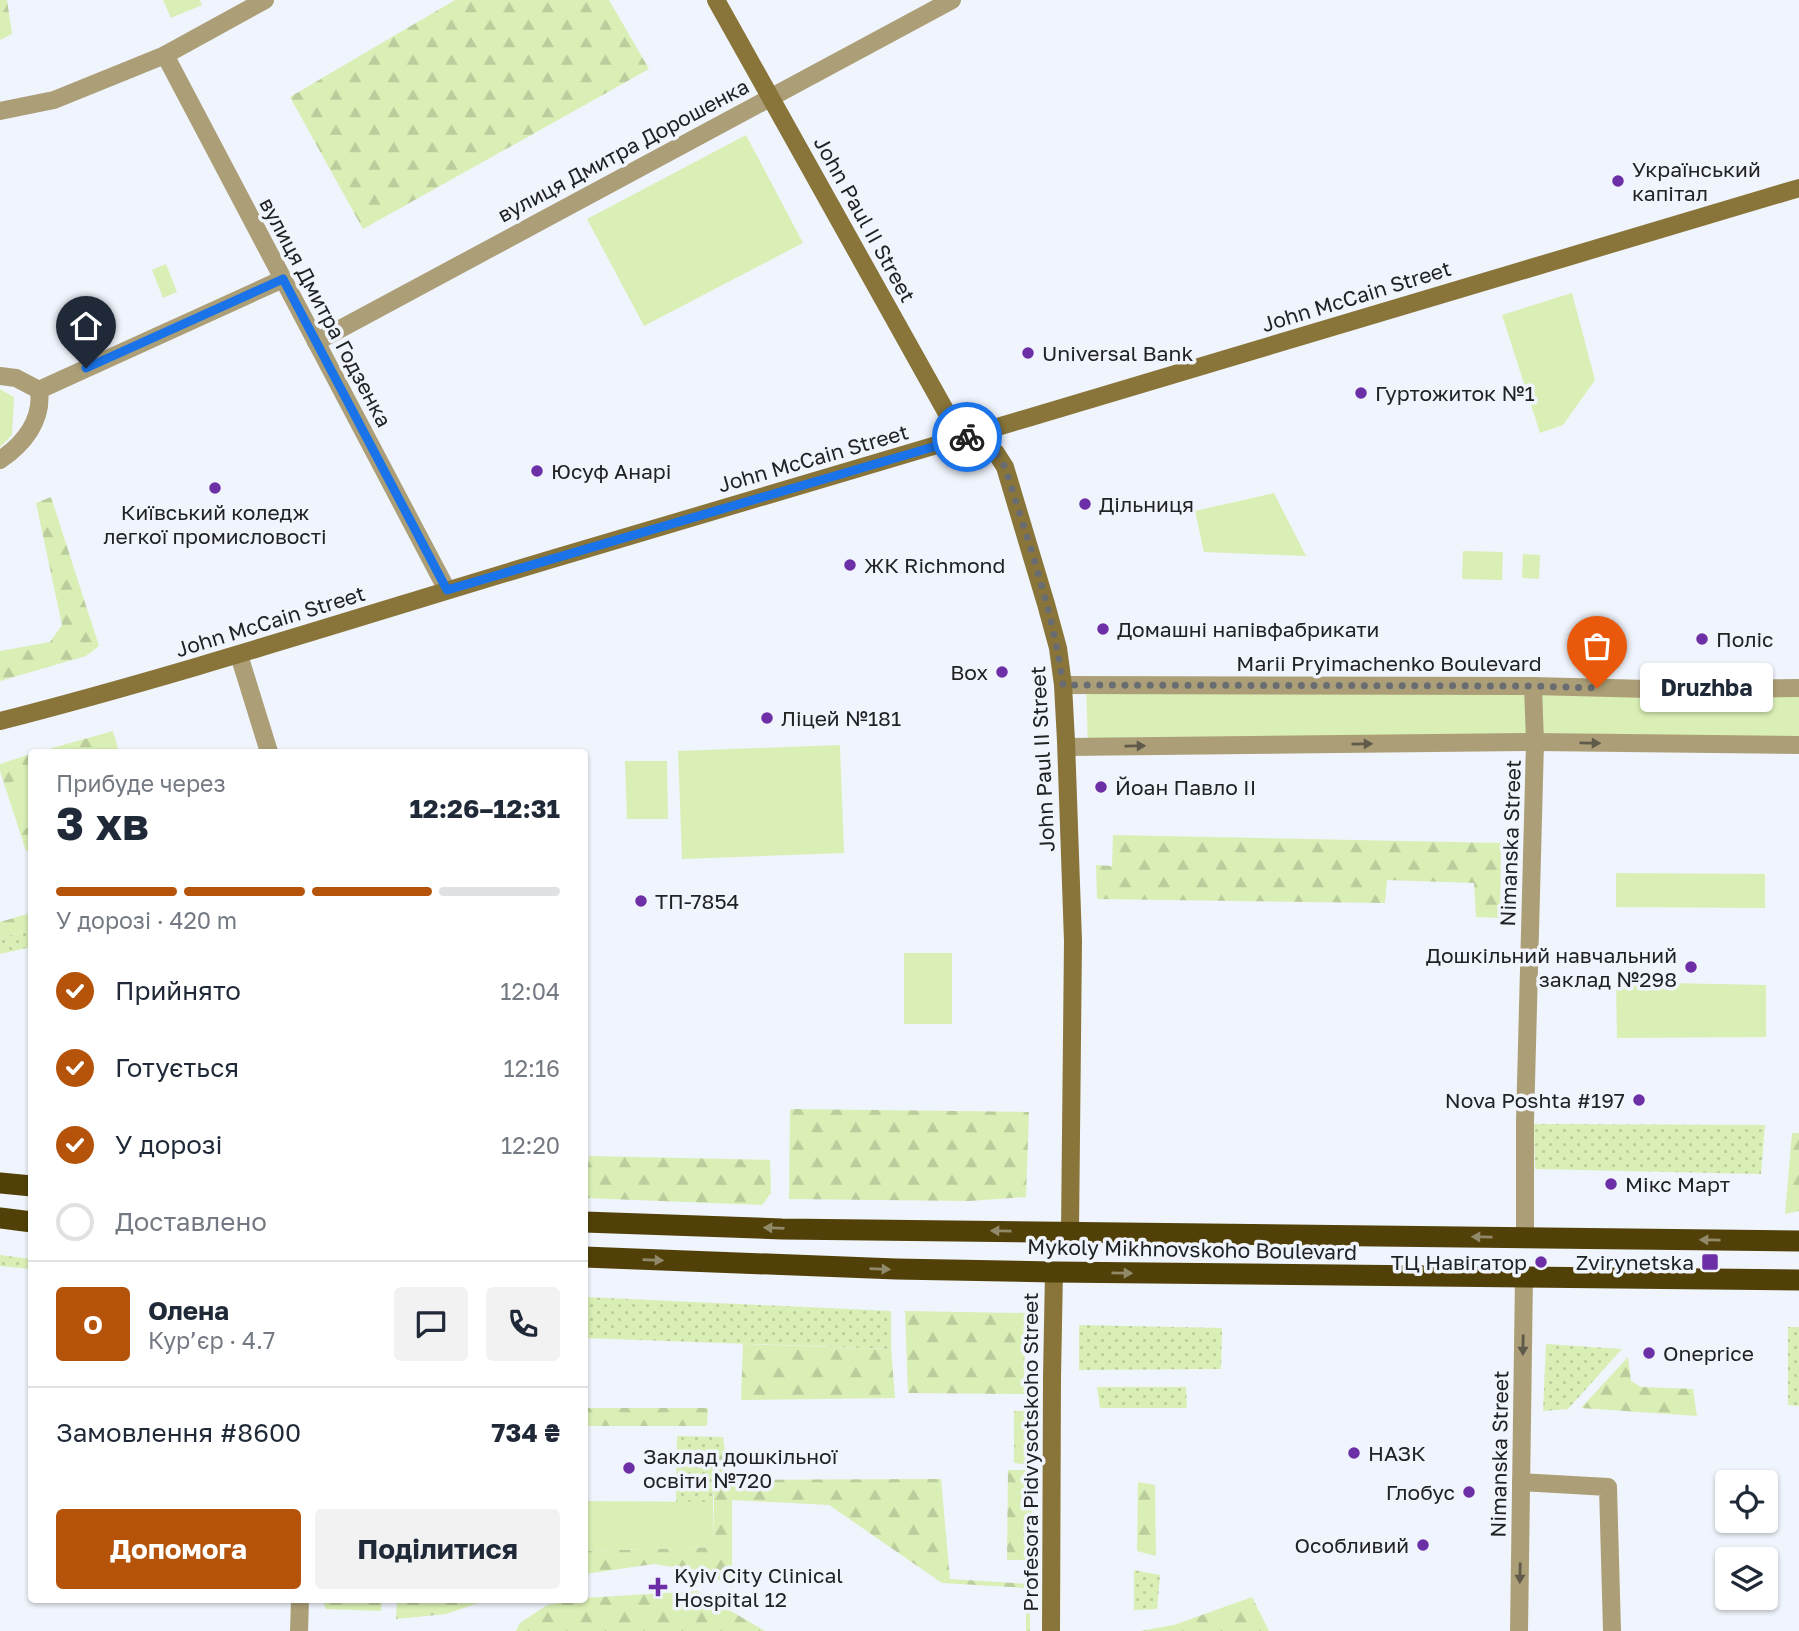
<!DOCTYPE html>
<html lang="uk">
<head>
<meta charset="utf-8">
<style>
  :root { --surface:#fff; --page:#f2f2f3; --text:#1f2937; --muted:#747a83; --line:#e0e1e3; --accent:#b45309 }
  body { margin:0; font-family:"Golos Text",sans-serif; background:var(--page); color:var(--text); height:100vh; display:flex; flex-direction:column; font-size:26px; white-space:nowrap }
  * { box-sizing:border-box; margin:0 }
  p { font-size:23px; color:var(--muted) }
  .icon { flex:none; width:38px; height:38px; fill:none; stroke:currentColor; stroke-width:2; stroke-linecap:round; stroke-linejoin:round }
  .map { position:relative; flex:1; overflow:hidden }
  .drawer { position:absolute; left:28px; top:749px; width:560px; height:854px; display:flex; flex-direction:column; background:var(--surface); border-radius:7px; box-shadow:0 2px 5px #0004 }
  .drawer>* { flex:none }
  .controls { position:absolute; left:1715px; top:1470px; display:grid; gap:14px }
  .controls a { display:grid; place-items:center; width:63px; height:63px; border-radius:7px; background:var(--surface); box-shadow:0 2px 5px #0004; font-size:35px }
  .pin { position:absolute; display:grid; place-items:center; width:60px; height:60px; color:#fff; margin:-72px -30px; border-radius:50% 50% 50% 0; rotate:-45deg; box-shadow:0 0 7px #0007 }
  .pin .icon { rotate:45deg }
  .courier { position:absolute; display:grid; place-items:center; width:70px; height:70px; margin:-35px; border:5px solid #1a73e8; border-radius:50%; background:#fff; color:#222; box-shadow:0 2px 9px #0007 }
  .bubble { position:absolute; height:49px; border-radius:7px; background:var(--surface); box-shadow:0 2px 5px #0004; font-size:23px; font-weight:700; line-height:49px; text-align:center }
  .headline em { font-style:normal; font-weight:700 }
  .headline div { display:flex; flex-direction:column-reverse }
  .headline { display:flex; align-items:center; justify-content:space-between; height:119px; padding:0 28px }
  h1 { font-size:46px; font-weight:700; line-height:52px }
  .bar { display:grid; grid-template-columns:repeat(4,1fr); gap:10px 7px; align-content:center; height:84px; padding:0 28px }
  .bar i { height:9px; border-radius:5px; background:var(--line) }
  .bar .active { background:var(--accent) }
  .bar p { grid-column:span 4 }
  .line { display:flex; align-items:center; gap:18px; padding:0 28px; border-top:2px solid var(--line) }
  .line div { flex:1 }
  .round { display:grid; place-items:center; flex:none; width:74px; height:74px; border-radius:7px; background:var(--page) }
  ol { padding:0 28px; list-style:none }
  li { display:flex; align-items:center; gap:21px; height:77px }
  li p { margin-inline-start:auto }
  li .icon { padding:7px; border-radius:50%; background:var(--accent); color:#fff; stroke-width:4 }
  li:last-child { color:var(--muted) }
  li i { width:38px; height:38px; border:4px solid var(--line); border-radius:50% }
  .cta { display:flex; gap:14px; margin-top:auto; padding:14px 28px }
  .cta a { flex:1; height:80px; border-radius:7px; background:var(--accent); color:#fff; font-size:28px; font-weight:700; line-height:80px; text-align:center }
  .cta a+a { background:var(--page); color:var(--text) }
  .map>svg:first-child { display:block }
  .grass { fill:url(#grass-dots) }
  .forest { fill:url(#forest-firs) }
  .green { fill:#daefb5 }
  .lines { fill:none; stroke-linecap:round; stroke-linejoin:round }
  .street { stroke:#ac9f78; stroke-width:18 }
  .secondary { stroke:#897539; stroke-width:18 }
  .highway { stroke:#514108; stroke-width:21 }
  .oneway { fill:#5f5a4a }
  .oneway2 { fill:#91896a }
  .done { stroke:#696c70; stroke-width:7; stroke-dasharray:0 12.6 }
  .route { stroke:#1a73e8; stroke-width:9 }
  .poi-dot { fill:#6d2fa5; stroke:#f0f4fc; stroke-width:2.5 }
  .labels { text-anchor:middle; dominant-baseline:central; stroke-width:7; stroke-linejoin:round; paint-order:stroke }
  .street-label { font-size:21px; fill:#202224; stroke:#f0f4fc }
  .poi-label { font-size:21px; fill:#202224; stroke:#f0f4fc; text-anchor:start }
</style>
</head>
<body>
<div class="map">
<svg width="1799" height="1631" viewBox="0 0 1799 1631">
  <defs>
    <pattern id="grass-dots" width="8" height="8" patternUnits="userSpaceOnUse" patternTransform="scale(1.75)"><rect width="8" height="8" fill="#daefb5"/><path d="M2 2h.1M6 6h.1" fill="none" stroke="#bbcd9c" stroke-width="1.8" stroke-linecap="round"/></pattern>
    <pattern id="forest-firs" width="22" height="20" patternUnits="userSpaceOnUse" patternTransform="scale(1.75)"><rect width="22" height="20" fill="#daefb5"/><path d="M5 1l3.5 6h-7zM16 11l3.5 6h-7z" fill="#bbcd9c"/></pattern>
  </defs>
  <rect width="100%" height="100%" fill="#f0f4fc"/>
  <g class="grass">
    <polygon points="31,928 31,947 0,954 0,939"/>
    <polygon points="1534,1124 1765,1125 1761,1174 1535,1169"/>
    <polygon points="0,1255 31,1259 31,1269 0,1266"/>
    <polygon points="585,1297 891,1311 891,1349 585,1338"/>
    <polygon points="1079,1325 1222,1328 1221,1369 1079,1370"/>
    <polygon points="1788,1327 1799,1327 1799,1406 1788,1405"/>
    <polygon points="1546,1344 1622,1349 1568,1409 1543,1411"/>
    <polygon points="1097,1387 1186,1387 1187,1408 1100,1408"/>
    <polygon points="677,1436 723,1437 725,1451 715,1458 713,1502 676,1502"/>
    <polygon points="1134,1570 1160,1575 1157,1609 1134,1610"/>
  </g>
  <g class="forest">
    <polygon points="0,0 7,0 12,34 0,40"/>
    <polygon points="455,0 609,0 649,69 363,229 290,97"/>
    <polygon points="51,497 99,646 86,656 0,681 0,651 50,642 62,625 36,503"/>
    <polygon points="113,731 119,752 38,752"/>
    <polygon points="31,754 31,849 26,851 0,771 0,764"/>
    <polygon points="1113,835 1501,843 1500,918 1476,917 1474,883 1387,880 1385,903 1097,899 1096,865 1112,866"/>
    <polygon points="31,913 31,928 0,939 0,922"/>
    <polygon points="790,1109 1029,1112 1026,1197 969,1201 789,1199"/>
    <polygon points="1792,1133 1799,1133 1799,1211 1785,1214"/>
    <polygon points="589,1156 770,1160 771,1193 762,1205 585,1198 585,1171 588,1166"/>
    <polygon points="905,1311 1025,1313 1024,1394 908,1393"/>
    <polygon points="743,1344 891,1349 895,1398 741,1400"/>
    <polygon points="1628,1357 1631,1381 1641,1387 1693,1389 1697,1416 1581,1408"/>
    <polygon points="585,1408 708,1408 707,1426 585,1426"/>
    <polygon points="1014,1411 1033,1411 1032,1465 1014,1463"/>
    <polygon points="725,1451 730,1480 941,1479 950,1579 1029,1584 1030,1631 1026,1631 1026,1588 942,1583 829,1505 732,1500 732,1588 706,1572 654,1564 585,1574 584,1551 713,1547 715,1457"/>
    <polygon points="1008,1470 1033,1470 1031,1560 1007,1560"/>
    <polygon points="1138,1482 1155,1485 1156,1556 1137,1551"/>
    <polygon points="697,1591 765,1631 516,1631 520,1623 547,1605 585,1598"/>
    <polygon points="1252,1597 1269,1631 1140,1631 1174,1625"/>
    <polygon points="322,1600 382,1600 381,1611 326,1609"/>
    <polygon points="397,1600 487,1600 446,1614 396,1619"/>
  </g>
  <g class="green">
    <polygon points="163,0 200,0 202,5 171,18"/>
    <polygon points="746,135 803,243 644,326 587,219"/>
    <polygon points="166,264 177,292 163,298 152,270"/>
    <polygon points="1572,293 1595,380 1563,425 1540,433 1502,315"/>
    <polygon points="0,389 14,397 12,435 0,447"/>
    <polygon points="1274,493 1306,556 1204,552 1195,511"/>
    <polygon points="1463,551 1503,552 1502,580 1462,579"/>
    <polygon points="1523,554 1540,555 1539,579 1522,578"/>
    <polygon points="1086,685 1799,688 1799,745 1088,747"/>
    <polygon points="840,745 844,853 682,859 678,751"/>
    <polygon points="625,761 667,761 668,819 627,819"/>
    <polygon points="31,776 31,827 24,829 11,782"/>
    <polygon points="1616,873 1765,874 1765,908 1616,907"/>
    <rect x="904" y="953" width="48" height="71"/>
    <polygon points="1616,982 1766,985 1766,1037 1617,1038"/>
    <polygon points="584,1501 713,1502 713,1547 585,1551"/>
  </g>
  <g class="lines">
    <g class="street">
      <polyline points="165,55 447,590"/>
      <polyline points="0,111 54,100 165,55 265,0"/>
      <polyline points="316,342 952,0"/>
      <polyline points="0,376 16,378 39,390"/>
      <polyline points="39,390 283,279"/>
      <path d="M 0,460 C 24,444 43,420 39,390"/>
      <polyline points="239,655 269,752"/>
      <polyline points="1063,685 1533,686 1649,689 1799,688"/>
      <polyline points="1067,747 1535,742 1799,745"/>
      <polyline points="1525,1238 1525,1121 1535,742 1533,686"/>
      <polyline points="1521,1482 1608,1487 1612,1631"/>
      <polyline points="299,1631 300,1600"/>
      <polyline points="1519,1631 1524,1277"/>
    </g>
    <g class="secondary">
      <polyline points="716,0 949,417 996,453 1005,467 1046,604 1058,648 1063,685 1066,741 1073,941 1070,1232"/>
      <path d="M 0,721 C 195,671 386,608 579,551 C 986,431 1392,309 1799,188"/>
      <polyline points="1051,1631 1052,1376 1054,1272"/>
    </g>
    <g class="highway">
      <polyline points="0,1183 32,1186"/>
      <polyline points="0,1218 32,1222"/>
      <polyline points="584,1222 782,1229 1799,1241"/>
      <polyline points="584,1257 896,1269 1054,1272 1799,1280"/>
    </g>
  </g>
  <defs><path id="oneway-solid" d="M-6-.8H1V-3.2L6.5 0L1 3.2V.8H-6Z" transform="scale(1.75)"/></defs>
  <g class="oneway">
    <use href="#oneway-solid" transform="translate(1590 743) rotate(1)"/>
    <use href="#oneway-solid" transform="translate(1362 744) rotate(-1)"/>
    <use href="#oneway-solid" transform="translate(1135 746) rotate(-1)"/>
    <use href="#oneway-solid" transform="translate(1523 1345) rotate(91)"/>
    <use href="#oneway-solid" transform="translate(1520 1573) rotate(91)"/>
  </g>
  <g class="oneway2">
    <use href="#oneway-solid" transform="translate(774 1228) rotate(-178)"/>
    <use href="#oneway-solid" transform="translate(1001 1231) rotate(-179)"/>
    <use href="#oneway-solid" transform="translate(1482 1237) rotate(-179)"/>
    <use href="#oneway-solid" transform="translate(1710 1240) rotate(-179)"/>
    <use href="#oneway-solid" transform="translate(653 1260) rotate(2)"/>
    <use href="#oneway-solid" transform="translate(880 1269) rotate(2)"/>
    <use href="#oneway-solid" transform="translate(1122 1273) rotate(1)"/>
  </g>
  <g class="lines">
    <path class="done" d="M 967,437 L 974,435 L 996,453 L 1005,467 C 1027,538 1053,610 1063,685 L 1533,686 L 1597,688"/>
    <polyline class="route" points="86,368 283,279 447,590 967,437"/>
  </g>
  <g class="poi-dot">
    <circle cx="1618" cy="181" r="7"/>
    <circle cx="1028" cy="353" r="7"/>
    <circle cx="1361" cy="393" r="7"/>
    <circle cx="537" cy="471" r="7"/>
    <circle cx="215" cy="488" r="7"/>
    <circle cx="1085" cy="504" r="7"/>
    <circle cx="850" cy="565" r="7"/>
    <circle cx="1103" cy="629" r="7"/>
    <circle cx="1702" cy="639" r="7"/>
    <circle cx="1002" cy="672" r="7"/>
    <circle cx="767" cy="718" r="7"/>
    <circle cx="1101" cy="787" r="7"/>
    <circle cx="641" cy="901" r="7"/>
    <circle cx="1691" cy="967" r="7"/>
    <circle cx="1639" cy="1100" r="7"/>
    <circle cx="1611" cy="1184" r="7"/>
    <circle cx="1541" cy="1262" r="7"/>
    <rect x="1701" y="1253" width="18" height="18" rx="3.5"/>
    <circle cx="1649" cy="1353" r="7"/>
    <circle cx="1354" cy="1453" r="7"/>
    <circle cx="629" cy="1468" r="7"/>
    <circle cx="1469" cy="1492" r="7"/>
    <circle cx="1423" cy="1545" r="7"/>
    <path d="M654.5 1576.5h7v7h7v7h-7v7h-7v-7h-7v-7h7z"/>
  </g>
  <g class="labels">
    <g class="street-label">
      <text transform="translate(623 150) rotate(-28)">вулиця Дмитра Дорошенка</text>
      <text transform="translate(865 219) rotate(61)">John Paul II Street</text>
      <text transform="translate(1356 296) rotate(-17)">John McCain Street</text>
      <text transform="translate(326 312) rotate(62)">вулиця Дмитра Годзенка</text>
      <text transform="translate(813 458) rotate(-16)">John McCain Street</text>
      <text transform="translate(270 621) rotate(-17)">John McCain Street</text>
      <text x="1389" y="663">Marii Pryimachenko Boulevard</text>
      <text transform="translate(1042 759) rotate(-93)">John Paul II Street</text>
      <text transform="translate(1510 843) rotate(-88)">Nimanska Street</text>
      <text transform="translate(1192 1249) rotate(1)">Mykoly Mikhnovskoho Boulevard</text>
      <text transform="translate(1030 1452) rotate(-90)">Profesora Pidvysotskoho Street</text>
      <text transform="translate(1499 1454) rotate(-89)">Nimanska Street</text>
    </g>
    <g class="poi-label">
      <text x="1632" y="169">Український<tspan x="1632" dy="24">капітал</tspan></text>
      <text x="1042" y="353">Universal Bank</text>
      <text x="1375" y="393">Гуртожиток №1</text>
      <text x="551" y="471">Юсуф Анарі</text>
      <text x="1099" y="504">Дільниця</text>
      <text x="215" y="512" text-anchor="middle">Київський коледж<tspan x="215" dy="24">легкої промисловості</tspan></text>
      <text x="864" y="565">ЖК Richmond</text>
      <text x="1117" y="629">Домашні напівфабрикати</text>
      <text x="1716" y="639">Поліс</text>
      <text x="988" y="672" text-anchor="end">Box</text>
      <text x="781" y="718">Ліцей №181</text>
      <text x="1115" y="787">Йоан Павло II</text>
      <text x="655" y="901">ТП-7854</text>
      <text x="1677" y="955" text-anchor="end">Дошкільний навчальний<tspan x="1677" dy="24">заклад №298</tspan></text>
      <text x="1625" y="1100" text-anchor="end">Nova Poshta #197</text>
      <text x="1625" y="1184">Мікс Март</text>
      <text x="1527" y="1262" text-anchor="end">ТЦ Навігатор</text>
      <text x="1694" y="1262" text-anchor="end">Zvirynetska</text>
      <text x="1663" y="1353">Oneprice</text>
      <text x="1368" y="1453">НАЗК</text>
      <text x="643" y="1456">Заклад дошкільної<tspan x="643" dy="24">освіти №720</tspan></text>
      <text x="1455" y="1492" text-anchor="end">Глобус</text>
      <text x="1409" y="1545" text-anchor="end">Особливий</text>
      <text x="674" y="1575">Kyiv City Clinical<tspan x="674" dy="24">Hospital 12</tspan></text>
    </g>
  </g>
</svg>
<div class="controls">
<a><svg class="icon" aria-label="locate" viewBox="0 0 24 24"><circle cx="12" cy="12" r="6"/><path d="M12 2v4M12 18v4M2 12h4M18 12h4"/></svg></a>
<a><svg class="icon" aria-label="layers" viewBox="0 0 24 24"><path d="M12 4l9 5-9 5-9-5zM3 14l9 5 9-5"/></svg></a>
</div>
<div class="pin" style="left:1597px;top:688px;background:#ea580c"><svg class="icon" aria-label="bag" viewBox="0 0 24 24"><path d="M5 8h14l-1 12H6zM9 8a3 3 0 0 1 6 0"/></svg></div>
<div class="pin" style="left:86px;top:368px;background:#1f2937"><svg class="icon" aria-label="home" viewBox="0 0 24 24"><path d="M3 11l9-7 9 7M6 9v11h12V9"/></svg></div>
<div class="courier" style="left:967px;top:437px"><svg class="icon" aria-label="bike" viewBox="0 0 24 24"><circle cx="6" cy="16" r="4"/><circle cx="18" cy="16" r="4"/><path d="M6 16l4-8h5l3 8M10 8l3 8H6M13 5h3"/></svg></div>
<div class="bubble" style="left:1640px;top:663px;width:133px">Druzhba</div>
<section class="drawer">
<div class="headline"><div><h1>3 хв</h1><p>Прибуде через</p></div><em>12:26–12:31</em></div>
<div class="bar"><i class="active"></i><i class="active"></i><i class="active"></i><i></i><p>У дорозі · 420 m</p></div>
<ol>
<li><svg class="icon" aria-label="check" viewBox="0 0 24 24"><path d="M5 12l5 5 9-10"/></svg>Прийнято<p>12:04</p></li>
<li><svg class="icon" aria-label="check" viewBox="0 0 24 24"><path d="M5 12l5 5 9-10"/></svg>Готується<p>12:16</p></li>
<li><svg class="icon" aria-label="check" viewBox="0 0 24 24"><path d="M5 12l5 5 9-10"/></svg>У дорозі<p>12:20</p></li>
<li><i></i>Доставлено</li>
</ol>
<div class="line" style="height:126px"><b class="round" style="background:var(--accent);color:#fff">О</b><div><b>Олена</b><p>Кур’єр · 4.7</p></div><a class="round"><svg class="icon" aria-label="chat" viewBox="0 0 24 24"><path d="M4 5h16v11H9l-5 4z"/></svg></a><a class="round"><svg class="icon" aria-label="phone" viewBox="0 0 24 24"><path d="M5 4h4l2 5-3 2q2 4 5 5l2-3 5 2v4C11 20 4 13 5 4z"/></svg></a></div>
<div class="line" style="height:91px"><div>Замовлення #8600</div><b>734 ₴</b></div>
<div class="cta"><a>Допомога</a><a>Поділитися</a></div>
</section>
</div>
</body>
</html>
